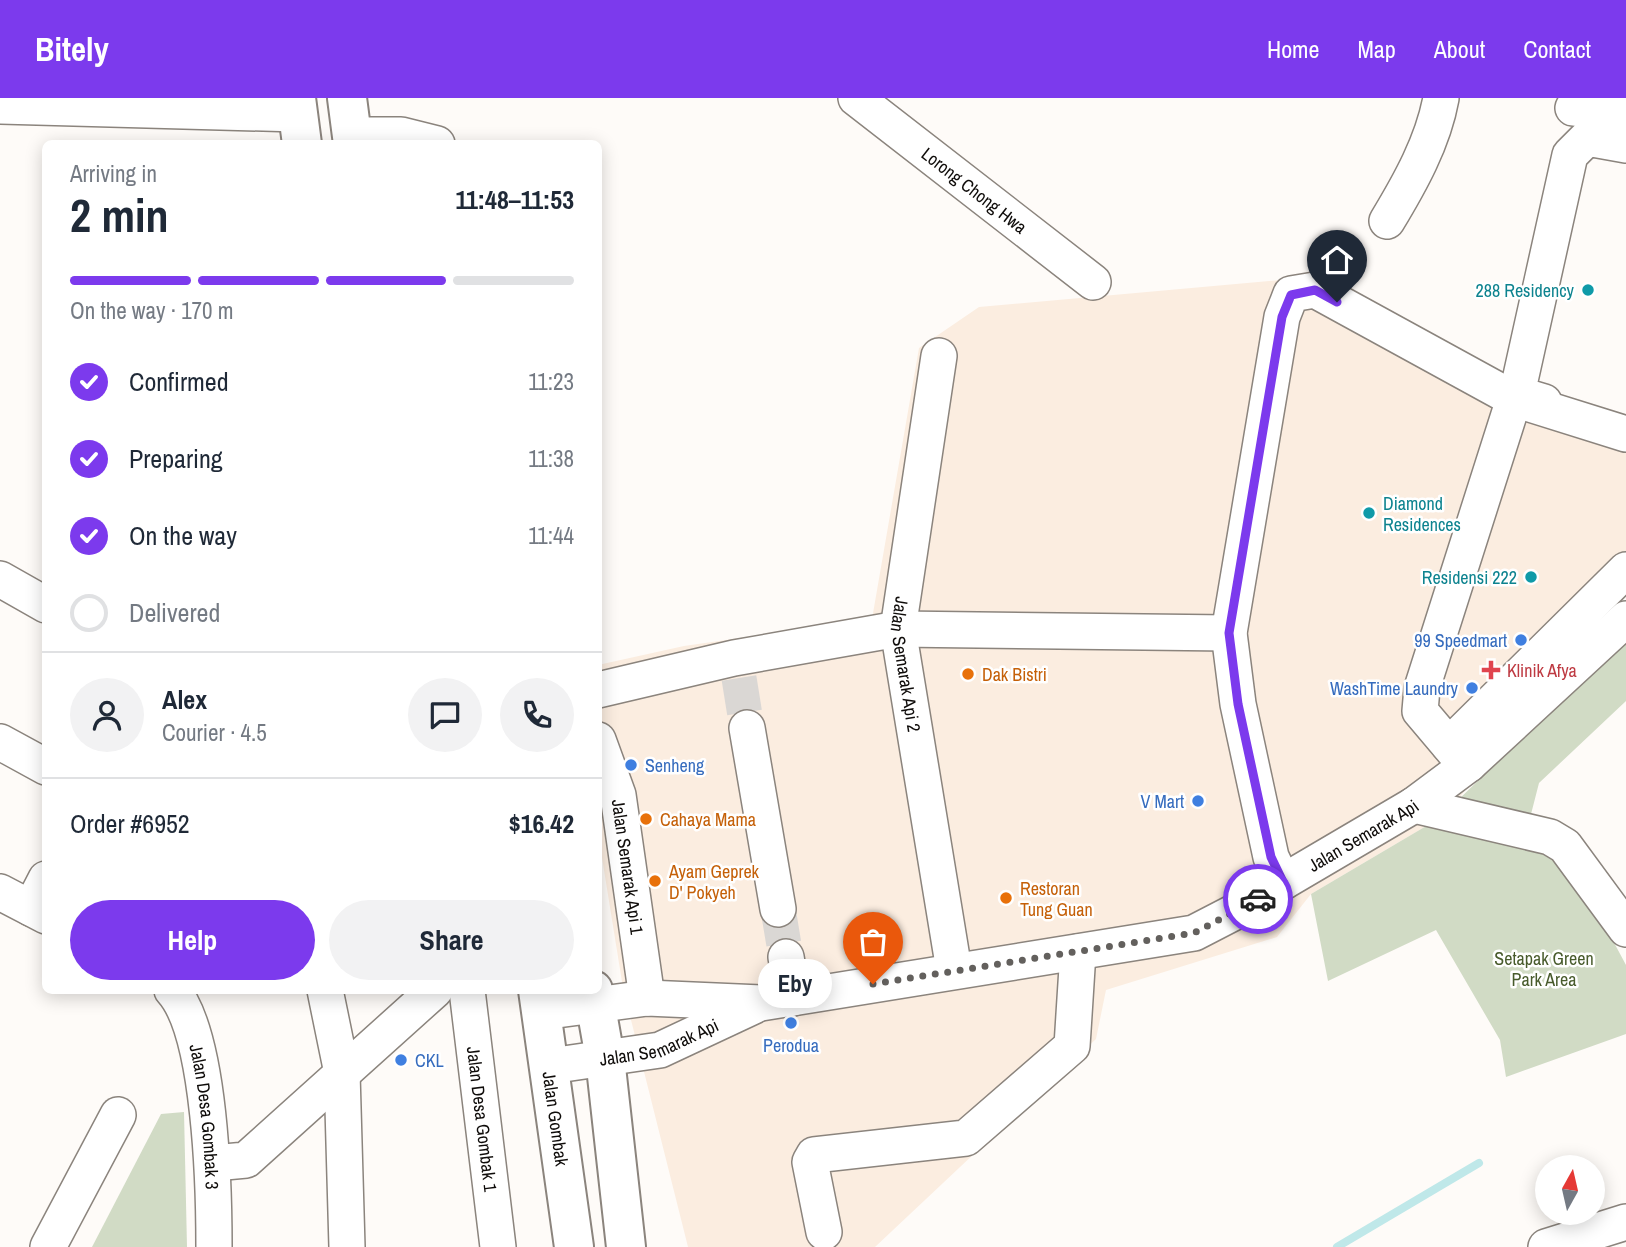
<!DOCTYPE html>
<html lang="en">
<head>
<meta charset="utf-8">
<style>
  :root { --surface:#fff; --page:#f2f2f3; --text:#1f2937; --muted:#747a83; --line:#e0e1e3; --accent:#7c3aed }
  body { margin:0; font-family:"Archivo Narrow",sans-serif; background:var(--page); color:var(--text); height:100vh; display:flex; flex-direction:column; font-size:26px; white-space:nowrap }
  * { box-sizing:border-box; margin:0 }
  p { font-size:23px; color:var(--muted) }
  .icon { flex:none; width:38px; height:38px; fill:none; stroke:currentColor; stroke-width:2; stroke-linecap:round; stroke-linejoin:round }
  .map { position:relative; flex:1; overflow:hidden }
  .sheet { position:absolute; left:42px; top:42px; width:560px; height:854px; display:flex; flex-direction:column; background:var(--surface); border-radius:10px; box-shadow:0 4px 18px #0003 }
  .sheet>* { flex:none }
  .needle { width:46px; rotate:8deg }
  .controls { position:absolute; left:1535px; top:1057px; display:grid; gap:14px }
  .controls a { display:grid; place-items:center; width:70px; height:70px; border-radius:50%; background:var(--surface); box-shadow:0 4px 18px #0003; font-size:35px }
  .pin { position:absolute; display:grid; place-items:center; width:60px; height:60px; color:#fff; margin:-72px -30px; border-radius:50% 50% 50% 0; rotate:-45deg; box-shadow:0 0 7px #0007 }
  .pin .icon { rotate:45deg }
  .courier { position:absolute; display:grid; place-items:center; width:70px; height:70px; margin:-35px; border:5px solid #7c3aed; border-radius:50%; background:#fff; color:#222; box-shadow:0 2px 9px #0007 }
  .bubble { position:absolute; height:49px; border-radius:24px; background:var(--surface); box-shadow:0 4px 18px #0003; font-size:23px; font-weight:700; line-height:49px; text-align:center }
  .headline em { font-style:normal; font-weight:700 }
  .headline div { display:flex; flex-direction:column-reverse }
  .headline { display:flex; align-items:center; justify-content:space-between; height:119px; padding:0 28px }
  h1 { font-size:46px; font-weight:700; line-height:52px }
  .bar { display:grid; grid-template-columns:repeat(4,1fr); gap:10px 7px; align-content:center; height:84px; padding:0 28px }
  .bar i { height:9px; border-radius:5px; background:var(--line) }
  .bar .on { background:var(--accent) }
  .bar p { grid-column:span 4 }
  .line { display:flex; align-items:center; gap:18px; padding:0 28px; border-top:2px solid var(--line) }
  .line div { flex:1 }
  .round { display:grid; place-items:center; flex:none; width:74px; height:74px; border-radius:37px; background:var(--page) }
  ol { padding:0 28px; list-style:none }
  li { display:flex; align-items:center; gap:21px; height:77px }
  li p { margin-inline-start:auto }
  li .icon { padding:7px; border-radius:50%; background:var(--accent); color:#fff; stroke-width:4 }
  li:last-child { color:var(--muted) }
  li i { width:38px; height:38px; border:4px solid var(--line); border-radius:50% }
  .cta { display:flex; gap:14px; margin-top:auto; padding:14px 28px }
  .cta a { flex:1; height:80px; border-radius:42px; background:var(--accent); color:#fff; font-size:28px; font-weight:700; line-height:80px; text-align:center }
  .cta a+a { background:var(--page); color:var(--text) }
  header { display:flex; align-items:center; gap:42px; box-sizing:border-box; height:98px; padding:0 35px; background:var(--accent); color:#fff }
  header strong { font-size:33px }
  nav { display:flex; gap:38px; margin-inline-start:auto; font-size:24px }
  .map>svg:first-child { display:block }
  .built { fill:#fbede0 }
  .green { fill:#d1dbc5 }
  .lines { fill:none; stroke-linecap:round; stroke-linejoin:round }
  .stream { stroke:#bfe8e9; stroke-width:8 }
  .minor-tunnel { stroke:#dad7d4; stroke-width:35; stroke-dasharray:35 18; stroke-linecap:butt }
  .minor-casing { stroke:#8b847d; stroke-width:38 }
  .major-casing { stroke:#8b847d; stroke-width:42 }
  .minor { stroke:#fff; stroke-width:35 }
  .major { stroke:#fff; stroke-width:38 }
  .done { stroke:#63605d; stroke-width:7; stroke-dasharray:0 12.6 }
  .route { stroke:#7c3aed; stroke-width:9 }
  .culture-dot { fill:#0f9aa8; stroke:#fff; stroke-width:2.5 }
  .shop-dot { fill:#3f7fe0; stroke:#fff; stroke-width:2.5 }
  .health-dot { fill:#e0444e; stroke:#fff; stroke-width:2.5 }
  .food-dot { fill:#e8710a; stroke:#fff; stroke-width:2.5 }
  .labels { text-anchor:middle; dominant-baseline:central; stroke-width:5; stroke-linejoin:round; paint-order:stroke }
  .street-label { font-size:18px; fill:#0f0c0a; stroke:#fff }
  .culture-label { font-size:18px; fill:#0d838f; stroke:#fff; text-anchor:end }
  .shop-label { font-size:18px; fill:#366cbe; stroke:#fff; text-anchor:end }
  .health-label { font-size:18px; fill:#be3a42; stroke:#fff; text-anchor:start }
  .food-label { font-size:18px; fill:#c56008; stroke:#fff; text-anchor:start }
  .park-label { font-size:18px; fill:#485b2c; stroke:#fff }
</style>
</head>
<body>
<header>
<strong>Bitely</strong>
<nav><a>Home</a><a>Map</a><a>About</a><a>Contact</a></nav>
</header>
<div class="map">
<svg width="1626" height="1149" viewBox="0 0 1626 1149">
  <rect width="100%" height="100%" fill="#fefbf8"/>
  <polygon class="built" points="1303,180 1527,293 1626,327 1626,493 1455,705 1433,724 1311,796 1277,839 1106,892 1096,941 875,1149 688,1149 623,890 599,741 598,567 684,548 872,521 919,250 979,209"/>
  <g class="green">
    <polygon points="1626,539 1626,603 1539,685 1529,724 1455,705"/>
    <polygon points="1433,724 1549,757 1604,826 1626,867 1626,936 1506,979 1500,942 1436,832 1328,883 1311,796"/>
    <polygon points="184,1014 187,1149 92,1149 161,1016"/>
  </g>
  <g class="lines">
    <polyline class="stream" points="1337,1149 1479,1065"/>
    <g class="minor-tunnel">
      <polyline points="739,580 747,630"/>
      <polyline points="778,811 786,859"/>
    </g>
    <defs>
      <g id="minor">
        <path id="s1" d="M 856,0 L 1093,184"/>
        <polyline points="0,8 298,16"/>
        <polyline points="1573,10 1626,17"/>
        <polyline points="352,37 401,37 437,46"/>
        <path d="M 1387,123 C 1410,85 1433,44 1441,0"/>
        <path id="s2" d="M 939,258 L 898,531 L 954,872"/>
        <polyline points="1544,304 1517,296 1570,57 1587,40 1626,47"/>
        <polyline points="0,481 46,507"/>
        <polyline points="598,592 734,560 898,531 1229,535"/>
        <polyline points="747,630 778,811"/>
        <path id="s3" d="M 598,642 L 618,697 L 647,900"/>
        <polyline points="0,644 46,669"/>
        <polyline points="1449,647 1626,472"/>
        <polyline points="1469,666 1458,658 1420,613 1422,590 1514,301"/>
        <polyline points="1414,707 1550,739 1565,748 1626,831"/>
        <polyline points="1283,784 1271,759 1238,606 1229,535 1282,219 1291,196 1315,192 1514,301 1626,336"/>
        <polyline points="0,794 46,818"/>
        <polyline points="31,810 46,781"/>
        <polyline points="786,859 793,900"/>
        <path id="s4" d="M 172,892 C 211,935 214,1092 214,1149"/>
        <polyline points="325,892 342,975 347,1149"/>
        <path id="s5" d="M 467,892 L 498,1149"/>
        <path id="s6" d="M 542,914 L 647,900 L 761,905 L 1194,835 L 1254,804 L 1283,784 L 1414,707 L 1469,666 L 1626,521"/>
        <path id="s7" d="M 550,968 L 660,952 L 754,908"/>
        <polyline points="214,1065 246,1062 435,892"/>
        <polyline points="824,1134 810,1064 814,1057 966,1040 1072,948 1078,854"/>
        <polyline points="48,1149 118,1017"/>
        <polyline points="1546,1149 1626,1124"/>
      </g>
      <g id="major">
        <polyline points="296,0 302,46"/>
        <polyline points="347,0 353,46"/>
        <path id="s8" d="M 538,892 L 574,1149"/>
        <polyline points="593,892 605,960 626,1149"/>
      </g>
    </defs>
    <use href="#minor" class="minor-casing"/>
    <use href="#major" class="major-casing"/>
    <use href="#minor" class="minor"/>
    <use href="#major" class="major"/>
  </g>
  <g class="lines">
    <polyline class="done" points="873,886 1194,835 1258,801"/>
    <polyline class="route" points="1258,801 1283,784 1271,759 1238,606 1229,535 1282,219 1291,197 1315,192 1337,204"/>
  </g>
  <g class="culture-dot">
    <circle cx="1588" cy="192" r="7"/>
    <circle cx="1369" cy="415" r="7"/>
    <circle cx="1531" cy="479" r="7"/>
  </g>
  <g class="shop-dot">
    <circle cx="1521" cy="542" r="7"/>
    <circle cx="1472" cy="590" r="7"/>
    <circle cx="631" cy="667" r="7"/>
    <circle cx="1198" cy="703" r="7"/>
    <circle cx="791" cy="925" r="7"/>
    <circle cx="401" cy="962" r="7"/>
  </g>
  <path class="health-dot" d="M1487.5 561.5h7v7h7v7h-7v7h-7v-7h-7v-7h7z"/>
  <g class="food-dot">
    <circle cx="968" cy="576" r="7"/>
    <circle cx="646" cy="721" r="7"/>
    <circle cx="655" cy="783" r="7"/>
    <circle cx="1006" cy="800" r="7"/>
  </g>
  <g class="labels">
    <g class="street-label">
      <text stroke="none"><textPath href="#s1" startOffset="150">Lorong Chong Hwa</textPath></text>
      <text stroke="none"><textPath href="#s2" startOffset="312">Jalan Semarak Api 2</textPath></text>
      <text stroke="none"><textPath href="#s6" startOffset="854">Jalan Semarak Api</textPath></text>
      <text stroke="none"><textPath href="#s3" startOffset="131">Jalan Semarak Api 1</textPath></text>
      <text stroke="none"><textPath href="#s7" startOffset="112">Jalan Semarak Api</textPath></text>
      <text stroke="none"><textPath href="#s4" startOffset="133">Jalan Desa Gombak 3</textPath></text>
      <text stroke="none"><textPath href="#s5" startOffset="130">Jalan Desa Gombak 1</textPath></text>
      <text stroke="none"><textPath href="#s8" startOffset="130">Jalan Gombak</textPath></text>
    </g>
    <g class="culture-label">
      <text x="1574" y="192">288 Residency</text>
      <text x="1383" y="405" text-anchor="start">Diamond<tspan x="1383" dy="21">Residences</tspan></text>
      <text x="1517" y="479">Residensi 222</text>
    </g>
    <g class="shop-label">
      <text x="1507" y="542">99 Speedmart</text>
      <text x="1458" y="590">WashTime Laundry</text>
      <text x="645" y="667" text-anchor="start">Senheng</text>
      <text x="1184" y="703">V Mart</text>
      <text x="791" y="947" text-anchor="middle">Perodua</text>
      <text x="415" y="962" text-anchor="start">CKL</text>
    </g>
    <g class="health-label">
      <text x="1507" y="572">Klinik Afya</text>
    </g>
    <g class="food-label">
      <text x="982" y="576">Dak Bistri</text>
      <text x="660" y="721">Cahaya Mama</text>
      <text x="669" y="773">Ayam Geprek<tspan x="669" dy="21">D' Pokyeh</tspan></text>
      <text x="1020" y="790">Restoran<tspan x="1020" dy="21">Tung Guan</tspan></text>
    </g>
    <g class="park-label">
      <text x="1544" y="860">Setapak Green<tspan x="1544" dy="21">Park Area</tspan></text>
    </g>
  </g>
</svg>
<div class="controls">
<a><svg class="needle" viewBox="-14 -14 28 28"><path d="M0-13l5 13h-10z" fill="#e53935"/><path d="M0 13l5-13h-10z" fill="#747a83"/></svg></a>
</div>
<div class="pin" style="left:873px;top:886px;background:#ea580c"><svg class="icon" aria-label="bag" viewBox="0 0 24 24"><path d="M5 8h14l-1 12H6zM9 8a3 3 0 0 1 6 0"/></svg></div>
<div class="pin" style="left:1337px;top:204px;background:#1f2937"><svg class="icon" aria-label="home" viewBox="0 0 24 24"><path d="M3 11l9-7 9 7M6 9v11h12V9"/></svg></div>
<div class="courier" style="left:1258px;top:801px"><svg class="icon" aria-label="car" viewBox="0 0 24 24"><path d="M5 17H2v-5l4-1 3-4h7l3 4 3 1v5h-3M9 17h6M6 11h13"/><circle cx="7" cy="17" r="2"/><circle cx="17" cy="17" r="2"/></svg></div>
<div class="bubble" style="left:758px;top:861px;width:74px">Eby</div>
<section class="sheet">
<div class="headline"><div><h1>2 min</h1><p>Arriving in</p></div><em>11:48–11:53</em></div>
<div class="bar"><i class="on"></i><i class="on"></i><i class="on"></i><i></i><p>On the way · 170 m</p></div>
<ol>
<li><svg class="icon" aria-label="check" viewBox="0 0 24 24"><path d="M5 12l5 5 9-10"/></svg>Confirmed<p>11:23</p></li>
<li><svg class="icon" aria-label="check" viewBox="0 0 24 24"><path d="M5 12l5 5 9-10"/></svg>Preparing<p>11:38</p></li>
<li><svg class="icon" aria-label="check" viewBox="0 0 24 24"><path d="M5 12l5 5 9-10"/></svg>On the way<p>11:44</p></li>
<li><i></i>Delivered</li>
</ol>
<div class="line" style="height:126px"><a class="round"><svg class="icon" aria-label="person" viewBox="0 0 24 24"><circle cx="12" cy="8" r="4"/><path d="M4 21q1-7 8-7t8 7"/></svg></a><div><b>Alex</b><p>Courier · 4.5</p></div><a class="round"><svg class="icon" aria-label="chat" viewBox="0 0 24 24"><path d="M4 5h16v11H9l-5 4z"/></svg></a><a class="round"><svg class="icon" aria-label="phone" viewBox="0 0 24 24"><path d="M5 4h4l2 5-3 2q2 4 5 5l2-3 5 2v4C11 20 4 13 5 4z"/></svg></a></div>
<div class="line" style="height:91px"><div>Order #6952</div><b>$16.42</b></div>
<div class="cta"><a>Help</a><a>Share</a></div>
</section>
</div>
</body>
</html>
